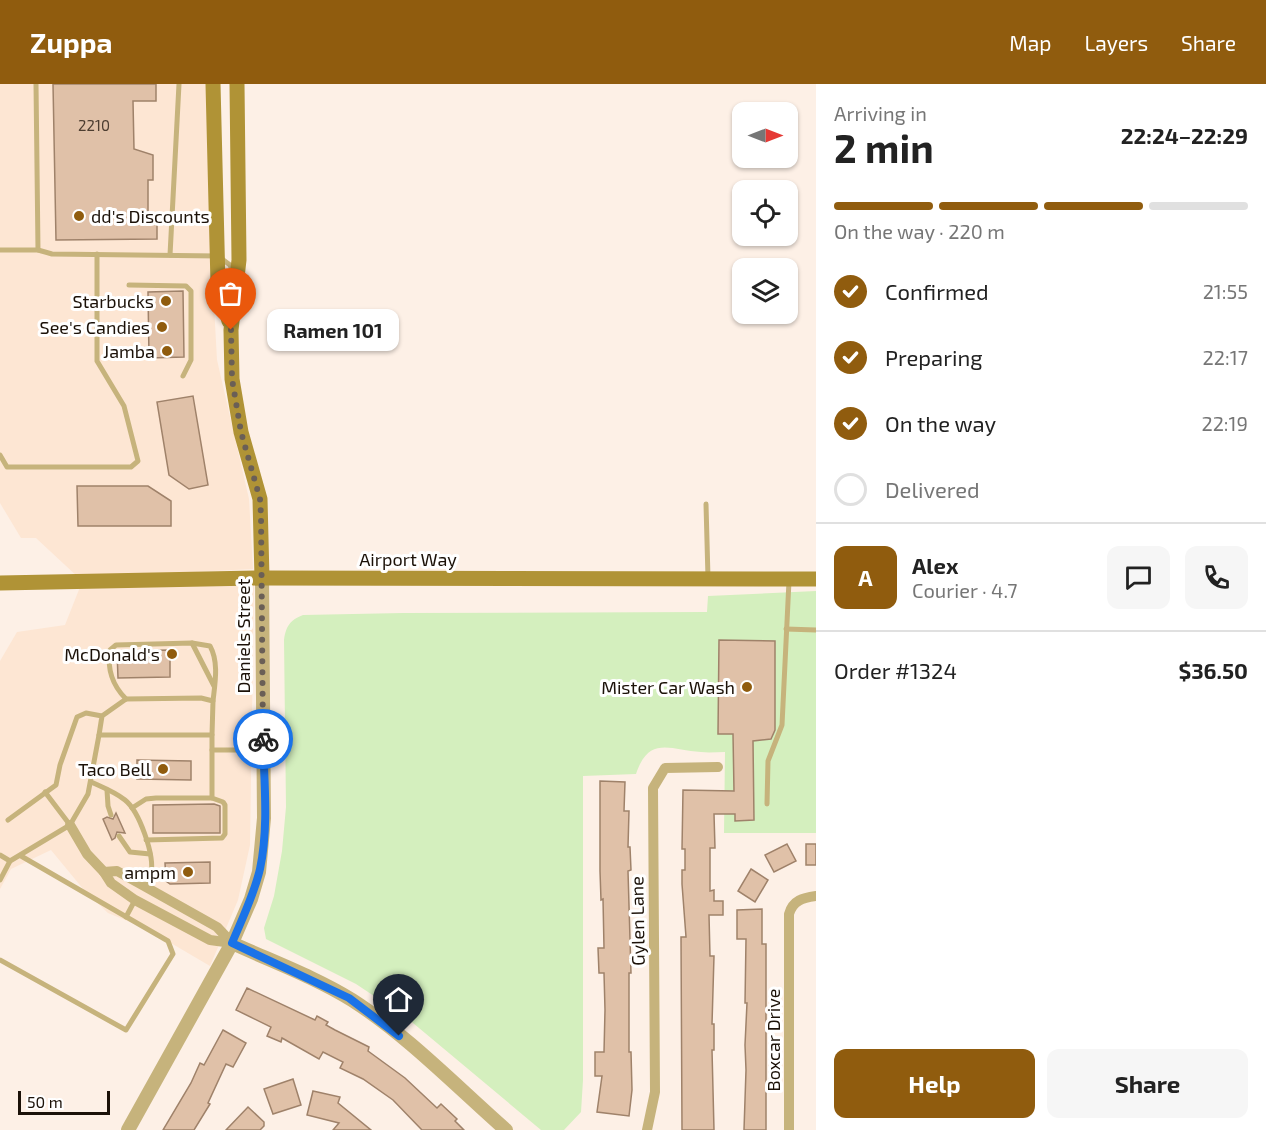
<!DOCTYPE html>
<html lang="en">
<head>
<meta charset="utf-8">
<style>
  :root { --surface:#fff; --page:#f6f6f6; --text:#222; --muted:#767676; --line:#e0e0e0; --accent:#905c0e }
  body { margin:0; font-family:"Exo 2",sans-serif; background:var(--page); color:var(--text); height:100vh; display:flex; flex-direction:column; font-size:22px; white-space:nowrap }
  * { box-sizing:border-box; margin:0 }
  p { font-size:20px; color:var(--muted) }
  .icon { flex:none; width:33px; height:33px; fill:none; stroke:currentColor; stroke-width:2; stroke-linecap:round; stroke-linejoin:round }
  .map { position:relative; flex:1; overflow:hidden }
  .panel { display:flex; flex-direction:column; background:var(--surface); width:450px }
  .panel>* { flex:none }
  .needle { width:39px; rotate:90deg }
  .controls { position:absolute; left:732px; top:18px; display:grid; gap:12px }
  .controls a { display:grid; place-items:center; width:66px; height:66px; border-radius:12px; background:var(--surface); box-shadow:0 2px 4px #0004; font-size:30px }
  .scale { position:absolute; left:18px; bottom:15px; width:92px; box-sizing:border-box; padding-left:6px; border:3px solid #1b1108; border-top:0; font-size:16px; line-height:21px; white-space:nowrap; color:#1b1108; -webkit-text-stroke:4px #fff; paint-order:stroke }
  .pin { position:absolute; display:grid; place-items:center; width:51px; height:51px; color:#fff; margin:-62px -26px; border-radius:50% 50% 50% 0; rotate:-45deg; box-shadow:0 0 6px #0007 }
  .pin .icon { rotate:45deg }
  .courier { position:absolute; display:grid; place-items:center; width:60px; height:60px; margin:-30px; border:4px solid #1a73e8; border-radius:50%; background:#fff; color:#222; box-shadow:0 2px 8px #0007 }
  .bubble { position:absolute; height:42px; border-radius:12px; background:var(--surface); box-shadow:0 2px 4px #0004; font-size:20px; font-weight:700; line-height:42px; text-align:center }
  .head em { font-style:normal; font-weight:700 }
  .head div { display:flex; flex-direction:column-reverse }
  .head { display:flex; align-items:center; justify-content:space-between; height:102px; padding:0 18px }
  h1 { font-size:39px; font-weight:700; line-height:45px }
  .bar { display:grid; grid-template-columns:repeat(4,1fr); gap:9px 6px; align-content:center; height:72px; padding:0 18px }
  .bar i { height:8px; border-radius:4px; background:var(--line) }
  .bar .active { background:var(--accent) }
  .bar p { grid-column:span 4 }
  .line { display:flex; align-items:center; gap:15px; padding:0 18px; border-top:2px solid var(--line) }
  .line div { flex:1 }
  .round { display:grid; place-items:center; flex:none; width:63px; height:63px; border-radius:12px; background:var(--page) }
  ol { padding:0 18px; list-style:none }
  li { display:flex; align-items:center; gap:18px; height:66px }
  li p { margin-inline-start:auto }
  li .icon { padding:6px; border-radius:50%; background:var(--accent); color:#fff; stroke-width:4 }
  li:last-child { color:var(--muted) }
  li i { width:33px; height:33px; border:3px solid var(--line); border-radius:50% }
  .primary-button { display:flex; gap:12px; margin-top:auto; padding:12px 18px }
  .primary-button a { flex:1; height:69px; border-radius:12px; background:var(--accent); color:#fff; font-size:24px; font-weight:700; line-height:69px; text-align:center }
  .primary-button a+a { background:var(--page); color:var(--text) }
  header { display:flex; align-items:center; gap:36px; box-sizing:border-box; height:84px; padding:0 30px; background:var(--accent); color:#fff }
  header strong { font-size:28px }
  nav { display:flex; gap:33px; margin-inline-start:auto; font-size:21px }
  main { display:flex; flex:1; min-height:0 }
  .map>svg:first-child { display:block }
  .built { fill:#fde6d3 }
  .green { fill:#d4efbe }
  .building { fill:#e0c1a8; stroke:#9f826a; stroke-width:1.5 }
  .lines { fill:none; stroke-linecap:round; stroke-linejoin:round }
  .service { stroke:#c6b37c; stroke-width:5 }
  .minor { stroke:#c6b37c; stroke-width:10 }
  .tertiary { stroke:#c6b37c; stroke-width:14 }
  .secondary { stroke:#b09336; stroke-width:15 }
  .done { stroke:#6a5f56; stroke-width:6; stroke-dasharray:0 10.8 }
  .route { stroke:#1a73e8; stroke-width:8 }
  .poi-dot { fill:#905c0e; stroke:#fff; stroke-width:2 }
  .labels { text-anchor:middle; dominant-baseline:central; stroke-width:6; stroke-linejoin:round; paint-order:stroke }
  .number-label { font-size:15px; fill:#4c3d30 }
  .poi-label { font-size:18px; fill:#1b1108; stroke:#fff; text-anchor:end }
  .street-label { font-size:18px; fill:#1b1108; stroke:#fff }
</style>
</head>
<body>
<header>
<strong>Zuppa</strong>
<nav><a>Map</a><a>Layers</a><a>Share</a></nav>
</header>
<main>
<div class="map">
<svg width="816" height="1046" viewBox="0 0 816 1046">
  <rect width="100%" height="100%" fill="#fdf0e6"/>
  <g class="built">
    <polygon points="0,0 208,0 212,185 217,276 249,415 253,485 79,494 36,454 21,454 0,419"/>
    <polygon points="254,500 250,761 238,816 210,882 147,845 108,829 84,806 51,766 11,785 0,805 0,577 17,548 65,541 80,503"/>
  </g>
  <path class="green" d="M 816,507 L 816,749 L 724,749 L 725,668 C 717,668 709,669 701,668 C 670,666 649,651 636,690 L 583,692 L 583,996 L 581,1028 L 564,1046 L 541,1046 L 407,934 L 356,900 L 266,855 L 264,844 L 274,812 L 282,767 L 286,723 L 284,556 C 286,542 290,536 303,531 L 403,529 L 707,528 L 708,512 Z"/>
  <g class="building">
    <polygon points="53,0 156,0 156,17 133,17 134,65 153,71 153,96 148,96 148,131 157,134 157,155 56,156"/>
    <polygon points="183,207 184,273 149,274 148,208"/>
    <polygon points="193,312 208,401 189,405 169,391 157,318"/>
    <polygon points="77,402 148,402 171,417 171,442 78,442"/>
    <polygon points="719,556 775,557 775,646 771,655 753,657 754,736 735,737 735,730 714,730 715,764 710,764 710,807 714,806 714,817 723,817 723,831 709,831 710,872 714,872 712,940 714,940 714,966 712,966 714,1046 682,1046 681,853 686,853 682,800 682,786 685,786 685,765 682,765 683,706 734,707 733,650 718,650"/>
    <polygon points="170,566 170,593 118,594 117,567"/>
    <polygon points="137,676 191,677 191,696 137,695"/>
    <polygon points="600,697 625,698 624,727 629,727 628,763 630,763 631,786 628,787 631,889 629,889 629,968 631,968 632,1006 629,1032 597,1028 602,992 595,992 595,968 604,968 605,926 604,889 599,889 598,864 604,864 603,815 601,816 600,787"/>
    <polygon points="214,720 220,722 220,749 153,749 153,721"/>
    <polygon points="116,729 125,749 117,748 115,754 112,756 103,735 107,733 113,735"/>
    <polygon points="787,760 796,777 774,788 765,771"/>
    <rect x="806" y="760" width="10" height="21"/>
    <polygon points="210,778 210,799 170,800 166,797 165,779"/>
    <polygon points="751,785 768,796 755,818 738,807"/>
    <polygon points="762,825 762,860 766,860 766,1046 744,1046 746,986 745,961 747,919 745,919 746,855 737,855 737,826"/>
    <polygon points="247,904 315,936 317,932 328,938 326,941 335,946 369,963 368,967 405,994 437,1024 441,1020 457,1035 455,1037 464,1046 422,1046 393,1016 363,995 340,984 343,978 323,968 319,975 282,954 281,958 267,952 271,943 236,926"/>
    <polygon points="223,946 246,959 233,983 226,980 208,1019 210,1020 194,1046 163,1046 191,999 200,979 204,981"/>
    <polygon points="293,995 301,1021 273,1030 264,1005"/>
    <polygon points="313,1007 340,1013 338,1019 371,1046 333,1046 339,1039 307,1031"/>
    <polygon points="248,1023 264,1038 264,1042 260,1046 226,1046"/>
  </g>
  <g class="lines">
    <g class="service">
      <polyline points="36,0 38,166"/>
      <polyline points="0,166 38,166 52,170 218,172 230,181 233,188"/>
      <polyline points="170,171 179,0"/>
      <polyline points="129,201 186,202 191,207 191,276 183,292"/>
      <polyline points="0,371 7,383 131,383 138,377 124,322 97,277 97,170"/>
      <polyline points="706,420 708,494"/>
      <polyline points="786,545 816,546"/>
      <polyline points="192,559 214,602"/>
      <path d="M 126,615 C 113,602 107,585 110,566 L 116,561 L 192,559 L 210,562 C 219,578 215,599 213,617"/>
      <polyline points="212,651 212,666 262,666"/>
      <path d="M 91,698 C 102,703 115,708 125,716 C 139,727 155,771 151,790 C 150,794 147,798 144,802"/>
      <polyline points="107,706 108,722 111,731"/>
      <polyline points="45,708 70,741"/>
      <polyline points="767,720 768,677 782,641 789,497"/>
      <polyline points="132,724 146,715 156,714 212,714"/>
      <polyline points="8,736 56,701 60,681 77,633 86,629 102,632 99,651 212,651 213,617 201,614 126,615 102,632"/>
      <polyline points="119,752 130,768 150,770"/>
      <polyline points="146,756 222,754 225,750 225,721 223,718 212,714 212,666"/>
      <polyline points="0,771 10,777"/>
      <polyline points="0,796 10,777 70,741 88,710 99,651"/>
      <polyline points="126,833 135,816"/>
      <polyline points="0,876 126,946 173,870 168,857 21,772"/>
    </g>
    <g class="minor">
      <polyline points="70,741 87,770 104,788 111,799 135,816 210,856 232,859"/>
      <polyline points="104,788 117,787 144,802 217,843 232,859"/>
      <polyline points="647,1046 655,1008 653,704 665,684 718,683"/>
      <path d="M 789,1046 L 789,830 C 793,816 803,814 816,812"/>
    </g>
    <g class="tertiary">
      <path d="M 232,859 C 271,877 315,893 352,916 C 408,952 456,1002 506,1046"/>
      <polyline points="128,1046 232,859 251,815 259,788 264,734 262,494"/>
    </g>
    <g class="secondary">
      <polyline points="213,0 218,200 229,237"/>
      <polyline points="237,0 239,176 231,246 232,295 241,348 260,415 262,494"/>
      <polyline points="0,499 262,494 816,495"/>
    </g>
  </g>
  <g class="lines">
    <polyline class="done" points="231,246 232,295 241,348 260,415 261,431 263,655"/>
    <path class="route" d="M 263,655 C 264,697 269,743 260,785 C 254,811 242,835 232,859 L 349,914 L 399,952"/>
  </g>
  <g class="poi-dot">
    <circle cx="79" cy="132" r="6"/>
    <circle cx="166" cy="217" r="6"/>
    <circle cx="162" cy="243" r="6"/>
    <circle cx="167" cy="267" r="6"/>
    <circle cx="172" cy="570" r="6"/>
    <circle cx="747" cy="603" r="6"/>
    <circle cx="163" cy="685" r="6"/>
    <circle cx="188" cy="788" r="6"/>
  </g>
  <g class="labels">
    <g class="number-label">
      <text x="94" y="41">2210</text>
    </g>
    <g class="poi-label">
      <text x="91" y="132" text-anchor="start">dd's Discounts</text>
      <text x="154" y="217">Starbucks</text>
      <text x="150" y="243">See's Candies</text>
      <text x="155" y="267">Jamba</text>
      <text x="160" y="570">McDonald's</text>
      <text x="735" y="603">Mister Car Wash</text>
      <text x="151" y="685">Taco Bell</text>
      <text x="176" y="788">ampm</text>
    </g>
    <g class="street-label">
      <text x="408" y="475">Airport Way</text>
      <text transform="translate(243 552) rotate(-90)">Daniels Street</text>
      <text transform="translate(637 837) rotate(-91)">Gylen Lane</text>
      <text transform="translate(773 956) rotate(-90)">Boxcar Drive</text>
    </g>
  </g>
</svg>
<div class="controls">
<a><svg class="needle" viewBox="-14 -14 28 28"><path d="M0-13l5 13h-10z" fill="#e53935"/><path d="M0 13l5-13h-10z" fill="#767676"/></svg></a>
<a><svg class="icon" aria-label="locate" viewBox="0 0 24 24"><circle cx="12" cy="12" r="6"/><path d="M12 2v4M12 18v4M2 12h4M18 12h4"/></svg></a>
<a><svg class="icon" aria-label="layers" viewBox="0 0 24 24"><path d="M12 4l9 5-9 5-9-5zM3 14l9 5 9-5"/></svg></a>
</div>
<div class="scale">50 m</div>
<div class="pin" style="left:231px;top:246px;background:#ea580c"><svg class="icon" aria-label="bag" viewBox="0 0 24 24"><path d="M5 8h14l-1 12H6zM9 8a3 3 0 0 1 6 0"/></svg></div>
<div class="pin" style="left:399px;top:952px;background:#1f2937"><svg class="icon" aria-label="home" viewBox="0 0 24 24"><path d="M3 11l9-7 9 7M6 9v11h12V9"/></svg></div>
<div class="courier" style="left:263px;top:655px"><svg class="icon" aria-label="bike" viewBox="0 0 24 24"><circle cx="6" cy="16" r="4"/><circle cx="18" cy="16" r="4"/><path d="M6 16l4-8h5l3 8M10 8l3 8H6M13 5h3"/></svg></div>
<div class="bubble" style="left:267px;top:225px;width:132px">Ramen 101</div>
</div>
<section class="panel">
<div class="head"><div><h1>2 min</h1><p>Arriving in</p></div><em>22:24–22:29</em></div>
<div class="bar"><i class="active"></i><i class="active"></i><i class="active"></i><i></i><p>On the way · 220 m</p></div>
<ol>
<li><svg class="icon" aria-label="check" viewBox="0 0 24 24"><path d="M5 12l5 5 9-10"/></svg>Confirmed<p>21:55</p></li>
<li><svg class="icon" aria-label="check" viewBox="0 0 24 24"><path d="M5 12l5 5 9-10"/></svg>Preparing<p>22:17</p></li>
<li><svg class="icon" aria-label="check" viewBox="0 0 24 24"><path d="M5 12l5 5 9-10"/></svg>On the way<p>22:19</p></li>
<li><i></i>Delivered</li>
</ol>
<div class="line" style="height:108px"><b class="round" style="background:var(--accent);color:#fff">A</b><div><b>Alex</b><p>Courier · 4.7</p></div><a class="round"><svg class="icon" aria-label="chat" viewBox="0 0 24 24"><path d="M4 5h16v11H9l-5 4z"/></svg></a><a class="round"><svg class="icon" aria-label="phone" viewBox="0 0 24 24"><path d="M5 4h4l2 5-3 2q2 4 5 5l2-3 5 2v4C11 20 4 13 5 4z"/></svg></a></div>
<div class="line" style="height:78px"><div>Order #1324</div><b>$36.50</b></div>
<div class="primary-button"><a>Help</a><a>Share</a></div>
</section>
</main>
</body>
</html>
